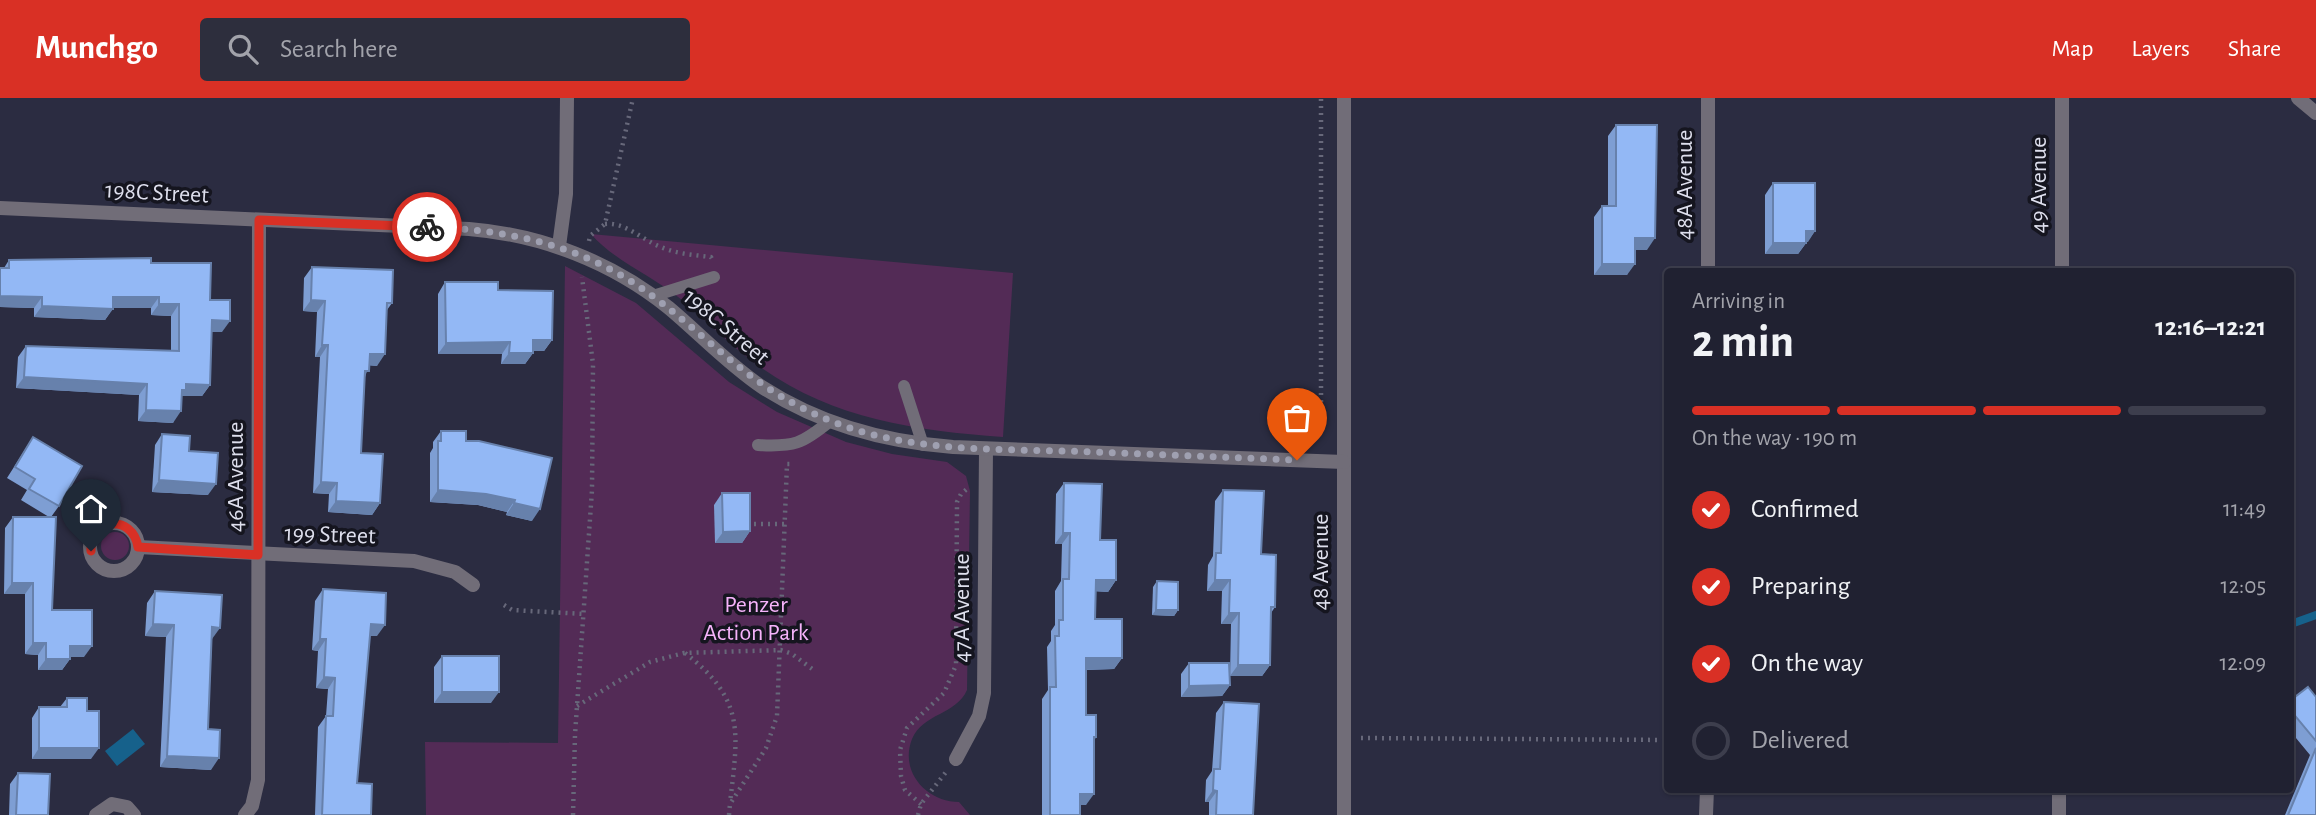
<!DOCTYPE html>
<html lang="en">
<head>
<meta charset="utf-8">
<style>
  :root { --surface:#202131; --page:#2d2e3d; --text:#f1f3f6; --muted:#a2a3ab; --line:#3d3e4d; --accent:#d93025 }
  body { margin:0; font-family:"Alegreya Sans",sans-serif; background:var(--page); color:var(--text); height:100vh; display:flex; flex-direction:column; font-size:26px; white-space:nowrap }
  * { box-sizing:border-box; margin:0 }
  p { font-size:23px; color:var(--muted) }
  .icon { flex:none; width:38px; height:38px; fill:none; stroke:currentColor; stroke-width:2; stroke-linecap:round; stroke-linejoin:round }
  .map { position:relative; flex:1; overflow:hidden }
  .panel { position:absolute; left:1664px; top:170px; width:630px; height:525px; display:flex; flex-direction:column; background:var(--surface); border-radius:7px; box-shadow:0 2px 5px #0004,0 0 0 2px var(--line) }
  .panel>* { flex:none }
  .pin { position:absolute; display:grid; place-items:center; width:60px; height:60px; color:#fff; margin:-72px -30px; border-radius:50% 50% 50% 0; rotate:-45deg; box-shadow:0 0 7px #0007 }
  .pin .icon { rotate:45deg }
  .courier { position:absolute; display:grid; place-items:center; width:70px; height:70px; margin:-35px; border:5px solid #d93025; border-radius:50%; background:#fff; color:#222; box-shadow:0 2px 9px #0007 }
  .overview em { font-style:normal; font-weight:700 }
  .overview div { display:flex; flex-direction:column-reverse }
  .overview { display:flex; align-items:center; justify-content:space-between; height:119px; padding:0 28px }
  h1 { font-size:46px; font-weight:700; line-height:52px }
  .bar { display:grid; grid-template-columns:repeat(4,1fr); gap:10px 7px; align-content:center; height:84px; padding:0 28px }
  .bar i { height:9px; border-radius:5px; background:var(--line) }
  .bar .current { background:var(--accent) }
  .bar p { grid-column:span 4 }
  ol { padding:0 28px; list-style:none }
  li { display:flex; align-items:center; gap:21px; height:77px }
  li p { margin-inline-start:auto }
  li .icon { padding:7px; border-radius:50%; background:var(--accent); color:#fff; stroke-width:4 }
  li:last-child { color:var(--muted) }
  li i { width:38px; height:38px; border:4px solid var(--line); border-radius:50% }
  header { display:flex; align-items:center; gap:42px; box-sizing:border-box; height:98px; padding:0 35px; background:var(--accent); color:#fff }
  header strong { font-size:33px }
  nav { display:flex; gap:38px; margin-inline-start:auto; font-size:24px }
  .search { width:490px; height:63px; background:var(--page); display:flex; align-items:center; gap:18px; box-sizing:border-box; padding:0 24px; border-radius:7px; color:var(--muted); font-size:26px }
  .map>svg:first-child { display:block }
  .green { fill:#532b56 }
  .water { fill:#16618b }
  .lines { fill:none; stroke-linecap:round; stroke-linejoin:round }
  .stream { stroke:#16618b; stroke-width:8 }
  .path { stroke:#67687a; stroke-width:4.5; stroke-dasharray:2 5; stroke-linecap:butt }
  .service { stroke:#716d78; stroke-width:12 }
  .minor { stroke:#716d78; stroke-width:14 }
  .tertiary { stroke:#716d78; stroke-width:14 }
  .wall { fill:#7e9ed3 }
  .shaded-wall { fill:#6781ac }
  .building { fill:#93b8f5; stroke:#6781ac; stroke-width:2 }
  .done { stroke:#9fa0b1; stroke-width:7; stroke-dasharray:0 12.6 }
  .route { stroke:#d93025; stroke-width:9 }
  .labels { text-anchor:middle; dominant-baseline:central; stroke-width:7; stroke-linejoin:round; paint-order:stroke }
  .street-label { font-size:24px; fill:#dedfed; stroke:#15151f }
  .park-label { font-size:24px; fill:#f6b3fb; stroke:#15151f }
</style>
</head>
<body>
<header>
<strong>Munchgo</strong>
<div class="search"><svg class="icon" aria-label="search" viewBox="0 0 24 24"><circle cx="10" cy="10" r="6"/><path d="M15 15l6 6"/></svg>Search here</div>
<nav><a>Map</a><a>Layers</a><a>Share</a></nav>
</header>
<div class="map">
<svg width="2316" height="717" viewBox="0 0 2316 717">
  <rect width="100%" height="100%" fill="#2b2c41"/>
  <g class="green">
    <path d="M 591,136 L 1013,175 L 1003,339 C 911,332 826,320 751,262 C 726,244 706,221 682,202 C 655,179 614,163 591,136 Z"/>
    <path d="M 565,168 L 636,205 L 729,284 L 777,314 L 846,344 L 892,356 L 947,364 L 966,378 L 970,393 L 967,592 C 956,617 923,615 912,641 C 899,674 927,704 959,704 L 970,717 L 426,717 L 425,644 L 558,645 Z"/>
    <circle cx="115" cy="448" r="14"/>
  </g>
  <polygon class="water" points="133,631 145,646 117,668 105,653"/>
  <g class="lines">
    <polyline class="stream" points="2291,526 2316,517"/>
    <g class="path">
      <path d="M 605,126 C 626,124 642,142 661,149 C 677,156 694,157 711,159 L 713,163"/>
      <polyline points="589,143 590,138 605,126 633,0"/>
      <polyline points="1321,332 1321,0"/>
      <polyline points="747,426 785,426"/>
      <polyline points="504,507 512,512 584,516"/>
      <path d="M 685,555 C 746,602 738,635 730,705"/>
      <polyline points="577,608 650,564 684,555 781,552 792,556 815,573"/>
      <polyline points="1361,640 1668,642"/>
      <polyline points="921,706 905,692 901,678 900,652 907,630 944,595 956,567 957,404 961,396 968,390"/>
      <polyline points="573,717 575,637 592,392 593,266 582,179"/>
      <polyline points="729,717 730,706 766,650 777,618 787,366 791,366"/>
      <polyline points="918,717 921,706 946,674"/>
    </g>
    <g class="service">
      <polyline points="653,198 714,179"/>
      <polyline points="904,288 923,347"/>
      <path d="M 758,347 C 794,349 802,346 830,323"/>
    </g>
    <g class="minor">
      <polyline points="1708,0 1708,173"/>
      <polyline points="2298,0 2316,15"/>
      <polyline points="559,148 566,96 567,0"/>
      <circle cx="114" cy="449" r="24"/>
      <polyline points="138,449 414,463 455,474 473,487"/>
      <polyline points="956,661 979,618 984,595 986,351"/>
      <polyline points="96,717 112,706 127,709 134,717"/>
      <polyline points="245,717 252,708 258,682 259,122"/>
      <polyline points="1706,717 1707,691"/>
    </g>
    <g class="tertiary">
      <polyline points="1344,0 1344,717"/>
      <polyline points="2062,0 2062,173"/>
      <path d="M 0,110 L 469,131 C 542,137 612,164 669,210 C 700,236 728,266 762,289 C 819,326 886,344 953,349 L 1344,364"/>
      <polyline points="2059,717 2059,691"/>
    </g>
  </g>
  <g class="wall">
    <polygon points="1616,27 1647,152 1635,152 1627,177 1594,177 1594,119 1602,108 1608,108 1608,38"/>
    <polygon points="1773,85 1815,133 1798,156 1765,156 1765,97"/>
    <polygon points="9,162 151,165 210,202 222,234 212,234 210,287 202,298 182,298 173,325 138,323 139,297 16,290 18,259 26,248 171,253 171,218 151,217 151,210 113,210 105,222 34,219 34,210 0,209 0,170 4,170"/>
    <polygon points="312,169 392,205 387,212 377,268 369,267 365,279 361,355 380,405 372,417 328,414 329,396 313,395 320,259 315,259 317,214 303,213 304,180"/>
    <polygon points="445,184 498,192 552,242 544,253 533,253 533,255 525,266 501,266 502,256 438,256 438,196"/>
    <polygon points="441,333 466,343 532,423 506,417 507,414 478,407 430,404 430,355 433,350 433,344"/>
    <polygon points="162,336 189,353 208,397 152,394 155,347"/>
    <polygon points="33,339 59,408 51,419 52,512 84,559 70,559 70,561 62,572 38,572 38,557 25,556 25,496 4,496 5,430 13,419 49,419 21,402 27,392 7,380"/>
    <polygon points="1064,385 1100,442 1116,482 1108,494 1095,493 1095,521 1122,560 1114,571 1086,572 1086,617 1096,639 1094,643 1086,707 1080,707 1080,717 1042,717 1042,601 1048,592 1047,549 1051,543 1051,533 1055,527 1055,493 1061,483 1062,446 1055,446 1056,396"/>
    <polygon points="1223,392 1261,456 1275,509 1271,515 1270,567 1262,578 1230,578 1231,526 1221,526 1222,493 1207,493 1208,467 1213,458 1215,403"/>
    <polygon points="722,395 750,433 742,445 715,445 714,407"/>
    <polygon points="1157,483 1178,512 1174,518 1152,517 1153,489"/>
    <polygon points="323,491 377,538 370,538 357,685 371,717 315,717 318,629 326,618 328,591 316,590 318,553 312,552 315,503"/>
    <polygon points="155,493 212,541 208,631 211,672 160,669 166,539 145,538 147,505"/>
    <polygon points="442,558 491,605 434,605 434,569"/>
    <polygon points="1189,565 1230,587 1222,598 1181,599 1181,576"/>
    <polygon points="2316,599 2316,717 2285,717 2310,657 2291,634 2291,602"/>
    <polygon points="67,600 87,613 91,661 32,661 32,620 39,609 60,609"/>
    <polygon points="1224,604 1253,717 1209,717 1209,704 1205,704 1206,682 1212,673 1216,615"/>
    <polygon points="18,675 48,717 9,717 10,686"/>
  </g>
  <g class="shaded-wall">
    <polygon points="1806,133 1815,133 1808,144 1798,144"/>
    <polygon points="1635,140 1655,140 1647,152 1627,152"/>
    <polygon points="1773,145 1806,145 1798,156 1765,156"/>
    <polygon points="1602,166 1635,166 1627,177 1594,177"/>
    <polygon points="0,198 42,199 34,210 0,209"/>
    <polygon points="113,199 159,199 151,210 105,210"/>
    <polygon points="311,202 325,203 317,214 303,213"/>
    <polygon points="159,206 179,206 171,218 151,217"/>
    <polygon points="42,208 113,211 105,222 34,219"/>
    <polygon points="212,222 230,223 222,234 204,234"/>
    <polygon points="533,242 552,242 544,253 525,253"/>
    <polygon points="510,244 502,256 438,256 446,245"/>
    <polygon points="322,247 328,247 320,259 315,259"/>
    <polygon points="509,255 533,255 525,266 501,266"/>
    <polygon points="370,256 385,256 377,268 362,267"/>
    <polygon points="24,279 147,286 139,297 16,290"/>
    <polygon points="186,286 210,287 202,298 182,298 174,303"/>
    <polygon points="146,312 181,313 173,325 138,323"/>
    <polygon points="159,382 216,386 208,397 152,394"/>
    <polygon points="321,384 337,385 329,396 313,395"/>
    <polygon points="438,392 486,396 515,402 507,414 478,407 430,404"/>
    <polygon points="336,403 380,405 372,417 328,414"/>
    <polygon points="514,405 540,411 532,423 506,417"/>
    <polygon points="750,433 742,445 715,445 723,434"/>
    <polygon points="1063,435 1070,435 1062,446 1055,446"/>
    <polygon points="1096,482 1116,482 1108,494 1088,493"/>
    <polygon points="1215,482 1230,482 1222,493 1207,493"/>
    <polygon points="12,485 33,485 25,496 4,496"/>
    <polygon points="1156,512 1178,512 1174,518 1152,517"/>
    <polygon points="1229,515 1239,515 1231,526 1221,526"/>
    <polygon points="153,526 174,527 166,539 145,538"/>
    <polygon points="371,526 385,527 377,538 364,538"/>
    <polygon points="212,529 220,530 212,541"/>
    <polygon points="320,541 326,541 318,553 312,552"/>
    <polygon points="33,545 46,545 38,557 25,556"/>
    <polygon points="70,548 92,548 84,559 62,559"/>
    <polygon points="1086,560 1122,560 1114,571 1078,572"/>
    <polygon points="46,561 70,561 62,572 38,572"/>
    <polygon points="1238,567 1270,567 1262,578 1230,578"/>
    <polygon points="324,579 335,580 328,591 316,590"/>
    <polygon points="1230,587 1222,598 1181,599 1189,588"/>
    <polygon points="442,594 499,594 491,605 434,605"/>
    <polygon points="39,650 99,650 91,661 32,661"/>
    <polygon points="167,658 219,660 211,672 160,669"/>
    <polygon points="1213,692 1217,693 1209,704 1205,704"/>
    <polygon points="1080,696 1094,696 1086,707 1072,707"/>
  </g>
  <g class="building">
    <polygon points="1616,27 1657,27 1655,140 1635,140 1635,166 1602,166 1602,108 1616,108"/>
    <polygon points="1773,85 1815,85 1815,133 1806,133 1806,145 1773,145"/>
    <polygon points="151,160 151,165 211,165 210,202 230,202 230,223 212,222 210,287 186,286 186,292 182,292 181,313 146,312 147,286 24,279 26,248 179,253 179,206 159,206 159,199 113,199 113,211 42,208 42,199 0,198 0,170 9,170 9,162"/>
    <polygon points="312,169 393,172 392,205 387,205 385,256 370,256 369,273 365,273 361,355 383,356 380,405 336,403 337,385 321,384 328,247 322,247 325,203 311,202"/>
    <polygon points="445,184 498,184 498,192 553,193 552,242 533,242 533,255 509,255 510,244 446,245"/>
    <polygon points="441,333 466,333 466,343 479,343 552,360 540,411 514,405 515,402 486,396 438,392 438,343 441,343"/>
    <polygon points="162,336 190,338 189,353 218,355 216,386 159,382"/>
    <polygon points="33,339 82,368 59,408 29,391 35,381 15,369"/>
    <polygon points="1064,385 1102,386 1100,442 1116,442 1116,482 1096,482 1095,521 1122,521 1122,560 1086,560 1086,617 1096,617 1096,639 1094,639 1094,696 1080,696 1080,717 1050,717 1050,589 1056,589 1055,538 1059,538 1059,522 1063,522 1063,481 1069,481 1070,435 1063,435"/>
    <polygon points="1223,392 1264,393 1261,456 1276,457 1275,509 1271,509 1270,567 1238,567 1239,515 1229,515 1230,482 1215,482 1216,455 1221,455"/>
    <polygon points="722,395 750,395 750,433 723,434"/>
    <polygon points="13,419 56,419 52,512 92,512 92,548 70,548 70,561 46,561 46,545 33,545 33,485 12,485"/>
    <polygon points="1157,483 1178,484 1178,512 1156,512"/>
    <polygon points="323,491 386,495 385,527 371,526 357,685 372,686 371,717 322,717 326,618 333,618 335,580 324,579 326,541 320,541"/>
    <polygon points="155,493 222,497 220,530 212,529 208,631 220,632 219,660 167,658 174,527 153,526"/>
    <rect x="442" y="558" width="57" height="36"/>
    <polygon points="1189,565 1229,565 1230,587 1189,588"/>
    <polygon points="2308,589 2316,599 2316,643 2291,613 2291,602"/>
    <polygon points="67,600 87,600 87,613 99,613 99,650 39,650 39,609 67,609"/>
    <polygon points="1224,604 1259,606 1253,717 1216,717 1217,693 1213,692 1214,671 1220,671"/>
    <polygon points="2316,650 2316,717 2288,717"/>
    <polygon points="18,675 50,676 48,717 16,717"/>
  </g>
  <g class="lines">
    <path class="done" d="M 427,129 C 512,132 585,147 655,200 C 718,247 753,292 831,323 C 905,353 986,351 1065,353 C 1142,356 1220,359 1297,362"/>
    <path class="route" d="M 91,453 C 89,419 133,416 138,449 L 258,457 L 259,122 L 427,129"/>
  </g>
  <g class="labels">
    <g class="street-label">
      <text transform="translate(1685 87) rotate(-90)">48A Avenue</text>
      <text transform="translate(2039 87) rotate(-90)">49 Avenue</text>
      <text transform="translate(157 95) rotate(3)">198C Street</text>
      <text transform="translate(726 229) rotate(40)">198C Street</text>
      <text transform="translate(236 379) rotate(-90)">46A Avenue</text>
      <text transform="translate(330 437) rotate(2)">199 Street</text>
      <text transform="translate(1321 464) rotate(-90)">48 Avenue</text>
      <text transform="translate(962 510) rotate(-90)">47A Avenue</text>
    </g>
    <g class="park-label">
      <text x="756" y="507">Penzer<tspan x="756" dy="28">Action Park</tspan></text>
    </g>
  </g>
</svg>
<div class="pin" style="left:1297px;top:362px;background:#ea580c"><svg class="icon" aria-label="bag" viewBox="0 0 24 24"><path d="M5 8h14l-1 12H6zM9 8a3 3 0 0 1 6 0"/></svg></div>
<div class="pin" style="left:91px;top:453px;background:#1f2937"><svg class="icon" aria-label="home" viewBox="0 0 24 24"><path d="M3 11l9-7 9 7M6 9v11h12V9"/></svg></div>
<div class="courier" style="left:427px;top:129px"><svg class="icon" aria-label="bike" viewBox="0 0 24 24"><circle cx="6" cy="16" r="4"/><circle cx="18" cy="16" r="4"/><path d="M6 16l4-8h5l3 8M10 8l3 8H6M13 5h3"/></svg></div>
<section class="panel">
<div class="overview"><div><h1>2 min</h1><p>Arriving in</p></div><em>12:16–12:21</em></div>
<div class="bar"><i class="current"></i><i class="current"></i><i class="current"></i><i></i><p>On the way · 190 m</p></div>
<ol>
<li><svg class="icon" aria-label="check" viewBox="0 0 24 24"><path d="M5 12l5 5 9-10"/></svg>Confirmed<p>11:49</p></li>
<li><svg class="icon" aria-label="check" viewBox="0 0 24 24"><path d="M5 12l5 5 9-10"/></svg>Preparing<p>12:05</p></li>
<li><svg class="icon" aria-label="check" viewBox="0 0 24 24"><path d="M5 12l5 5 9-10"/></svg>On the way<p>12:09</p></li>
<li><i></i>Delivered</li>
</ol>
</section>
</div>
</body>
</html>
